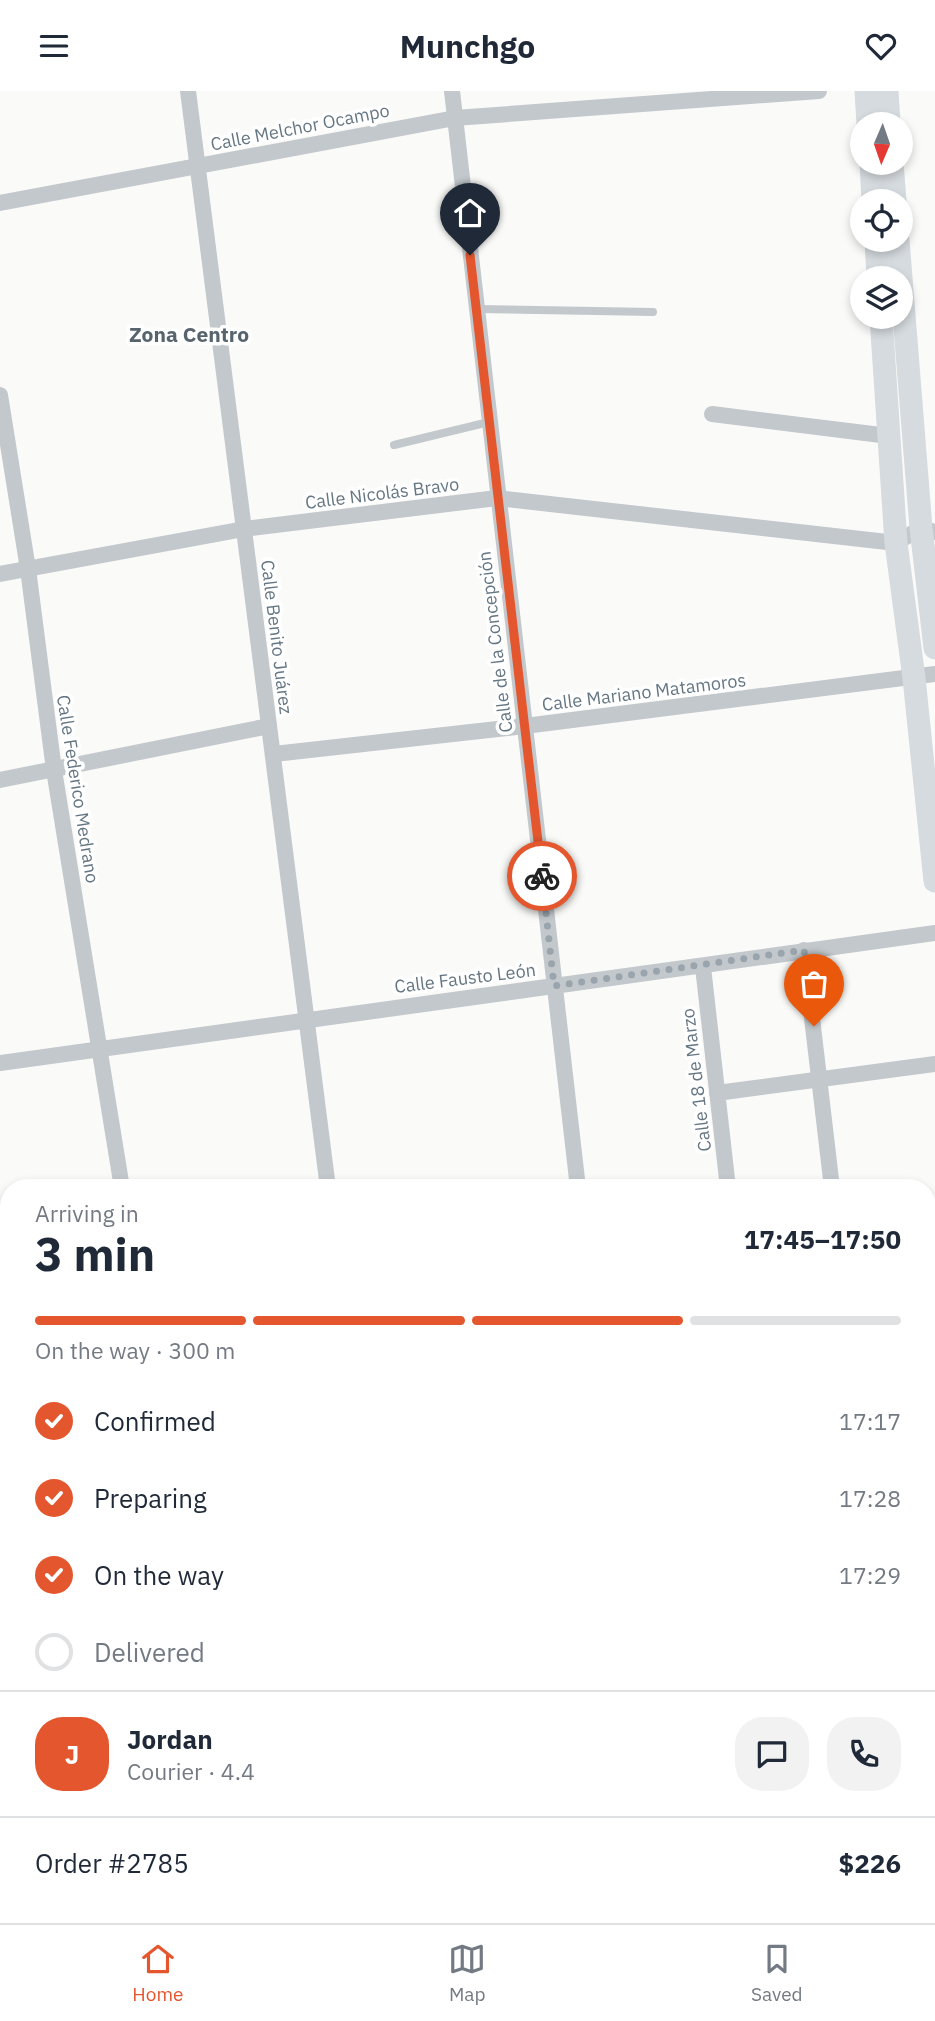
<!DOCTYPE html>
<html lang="en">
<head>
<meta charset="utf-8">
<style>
  :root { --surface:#fff; --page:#f2f2f3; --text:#1f2937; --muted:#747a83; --line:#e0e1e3; --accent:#e4572e }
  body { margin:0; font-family:"IBM Plex Sans",sans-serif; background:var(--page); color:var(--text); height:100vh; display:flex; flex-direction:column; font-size:26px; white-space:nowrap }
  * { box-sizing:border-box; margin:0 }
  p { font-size:23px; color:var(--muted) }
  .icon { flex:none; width:38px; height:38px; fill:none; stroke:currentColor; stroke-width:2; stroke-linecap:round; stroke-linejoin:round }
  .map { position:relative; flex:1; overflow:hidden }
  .details { position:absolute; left:0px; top:1088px; width:936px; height:744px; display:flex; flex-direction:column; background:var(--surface); border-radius:28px 28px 0 0; box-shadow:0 4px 10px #0003 }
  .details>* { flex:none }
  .needle { width:46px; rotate:182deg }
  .buttons { position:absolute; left:850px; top:21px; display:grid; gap:14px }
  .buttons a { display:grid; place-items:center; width:63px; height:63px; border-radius:50%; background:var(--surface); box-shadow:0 4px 10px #0003; font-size:35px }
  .pin { position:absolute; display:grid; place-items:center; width:60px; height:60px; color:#fff; margin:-72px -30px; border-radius:50% 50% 50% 0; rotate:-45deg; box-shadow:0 0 7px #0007 }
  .pin .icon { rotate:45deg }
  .courier { position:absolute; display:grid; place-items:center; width:70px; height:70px; margin:-35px; border:5px solid #e4572e; border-radius:50%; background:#fff; color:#222; box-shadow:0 2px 9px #0007 }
  .head em { font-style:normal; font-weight:700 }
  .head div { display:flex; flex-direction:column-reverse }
  .head { display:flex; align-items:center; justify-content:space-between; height:119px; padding:0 35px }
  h1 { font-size:46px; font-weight:700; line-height:52px }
  .bar { display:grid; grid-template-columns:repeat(4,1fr); gap:10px 7px; align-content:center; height:84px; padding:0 35px }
  .bar i { height:9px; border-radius:5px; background:var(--line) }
  .bar .active { background:var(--accent) }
  .bar p { grid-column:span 4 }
  .line { display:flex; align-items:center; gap:18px; padding:0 35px; border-top:2px solid var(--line) }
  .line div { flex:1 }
  .round { display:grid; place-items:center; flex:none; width:74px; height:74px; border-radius:28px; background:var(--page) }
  ol { padding:0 35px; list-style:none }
  li { display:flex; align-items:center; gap:21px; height:77px }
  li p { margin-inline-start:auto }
  li .icon { padding:7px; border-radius:50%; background:var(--accent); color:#fff; stroke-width:4 }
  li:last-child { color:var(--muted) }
  li i { width:38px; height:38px; border:4px solid var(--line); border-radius:50% }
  header { display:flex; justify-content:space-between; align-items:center; height:91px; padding:0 35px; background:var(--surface); font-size:32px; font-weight:700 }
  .menu { display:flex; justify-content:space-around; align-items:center; height:98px; border-top:2px solid var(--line); background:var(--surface); font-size:19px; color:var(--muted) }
  .menu a { display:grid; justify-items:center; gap:4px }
  .menu .active { color:var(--accent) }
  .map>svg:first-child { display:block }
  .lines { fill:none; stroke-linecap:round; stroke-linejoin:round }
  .lane { stroke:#c3c8cc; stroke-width:8 }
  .street { stroke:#c3c8cc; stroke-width:16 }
  .secondary { stroke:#d6dbdf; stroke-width:23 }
  .done { stroke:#99a4ac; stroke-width:7; stroke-dasharray:0 12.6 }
  .route { stroke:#e4572e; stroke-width:9 }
  .labels { text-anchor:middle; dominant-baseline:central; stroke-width:7; stroke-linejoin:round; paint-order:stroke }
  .street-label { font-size:18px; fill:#657683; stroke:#fff }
  .quarter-label { font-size:21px; font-weight:bold; fill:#57646e; stroke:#fff }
</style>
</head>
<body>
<header><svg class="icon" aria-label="menu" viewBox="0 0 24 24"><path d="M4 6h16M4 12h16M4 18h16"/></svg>Munchgo<svg class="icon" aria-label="heart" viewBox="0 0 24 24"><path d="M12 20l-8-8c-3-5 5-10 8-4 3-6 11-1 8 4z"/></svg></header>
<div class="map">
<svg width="935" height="1832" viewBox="0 0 935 1832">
  <rect width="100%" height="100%" fill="#fafaf8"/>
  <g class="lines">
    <g class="lane">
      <polyline points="476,218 653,221"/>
      <polyline points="394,354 489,331"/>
      <polyline points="928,1643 935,1642"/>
      <polyline points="0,1646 9,1646"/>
    </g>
    <g class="street">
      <polyline points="188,0 328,1097"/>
      <polyline points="452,0 578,1097"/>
      <polyline points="0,112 455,27 819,0"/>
      <polyline points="0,304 28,478 54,679 122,1097"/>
      <polyline points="712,323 889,345"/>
      <polyline points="0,483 244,438 497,407 896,452 921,437 935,441"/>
      <polyline points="274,663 525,635 935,583"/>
      <polyline points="0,689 269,635"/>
      <polyline points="804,859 832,1097"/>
      <polyline points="703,876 728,1097"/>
      <polyline points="0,972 935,842"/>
      <polyline points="717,1002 935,973"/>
      <polyline points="928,1279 935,1278"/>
      <polyline points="0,1416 9,1414"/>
      <polyline points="190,1824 191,1832"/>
      <polyline points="427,1824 428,1832"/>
      <polyline points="671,1824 673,1832"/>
      <polyline points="906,1824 907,1832"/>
    </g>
    <g class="secondary">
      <polyline points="866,0 868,33"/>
      <polyline points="887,0 889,33"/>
      <polyline points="871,72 873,110"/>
      <polyline points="892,72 895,110"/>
      <polyline points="876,149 878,187"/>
      <polyline points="898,149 921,437 935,557"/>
      <polyline points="881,226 896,452 914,587 935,790"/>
      <polyline points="0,1774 9,1774"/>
      <polyline points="928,1794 935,1794"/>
      <polyline points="0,1809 9,1809"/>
      <polyline points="928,1823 935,1823"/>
    </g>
  </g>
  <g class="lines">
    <polyline class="done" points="542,785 554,895 804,859 814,935"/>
    <polyline class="route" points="470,164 542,785"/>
  </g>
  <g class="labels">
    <g class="street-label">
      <text transform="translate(300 36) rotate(-11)">Calle Melchor Ocampo</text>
      <text transform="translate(382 402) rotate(-7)">Calle Nicolás Bravo</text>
      <text transform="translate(277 546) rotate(83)">Calle Benito Juárez</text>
      <text transform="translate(495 551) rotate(-97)">Calle de la Concepción</text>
      <text transform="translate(644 601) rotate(-7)">Calle Mariano Matamoros</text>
      <text transform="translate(78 698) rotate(81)">Calle Federico Medrano</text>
      <text transform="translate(465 887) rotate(-7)">Calle Fausto León</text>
      <text transform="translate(696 989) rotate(-97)">Calle 18 de Marzo</text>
    </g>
    <g class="quarter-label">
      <text x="189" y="243">Zona Centro</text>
    </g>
  </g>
</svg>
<div class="buttons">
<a><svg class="needle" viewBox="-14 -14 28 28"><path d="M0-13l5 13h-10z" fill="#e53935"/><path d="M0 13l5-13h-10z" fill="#747a83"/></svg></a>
<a><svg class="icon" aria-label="locate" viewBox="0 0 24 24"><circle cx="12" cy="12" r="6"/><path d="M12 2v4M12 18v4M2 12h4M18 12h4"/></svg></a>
<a><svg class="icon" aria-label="layers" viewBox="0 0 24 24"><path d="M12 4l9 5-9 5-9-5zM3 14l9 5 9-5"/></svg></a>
</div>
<div class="pin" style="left:814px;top:935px;background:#ea580c"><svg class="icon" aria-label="bag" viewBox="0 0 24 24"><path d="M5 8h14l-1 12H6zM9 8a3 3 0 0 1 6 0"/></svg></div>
<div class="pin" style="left:470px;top:164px;background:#1f2937"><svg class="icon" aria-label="home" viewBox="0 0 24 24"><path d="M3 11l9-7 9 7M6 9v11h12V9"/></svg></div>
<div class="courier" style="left:542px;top:785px"><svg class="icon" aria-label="bike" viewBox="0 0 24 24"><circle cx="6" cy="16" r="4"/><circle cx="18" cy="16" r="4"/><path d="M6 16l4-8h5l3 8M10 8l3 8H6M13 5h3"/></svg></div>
<section class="details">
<div class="head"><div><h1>3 min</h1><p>Arriving in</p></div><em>17:45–17:50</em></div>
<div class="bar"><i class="active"></i><i class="active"></i><i class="active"></i><i></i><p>On the way · 300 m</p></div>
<ol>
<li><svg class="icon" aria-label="check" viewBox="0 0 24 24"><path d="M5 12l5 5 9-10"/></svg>Confirmed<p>17:17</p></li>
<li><svg class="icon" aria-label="check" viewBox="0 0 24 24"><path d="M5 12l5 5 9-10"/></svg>Preparing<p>17:28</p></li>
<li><svg class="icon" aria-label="check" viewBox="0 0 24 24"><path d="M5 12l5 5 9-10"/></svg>On the way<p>17:29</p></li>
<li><i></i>Delivered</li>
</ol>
<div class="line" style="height:126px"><b class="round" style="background:var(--accent);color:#fff">J</b><div><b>Jordan</b><p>Courier · 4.4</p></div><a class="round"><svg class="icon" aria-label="chat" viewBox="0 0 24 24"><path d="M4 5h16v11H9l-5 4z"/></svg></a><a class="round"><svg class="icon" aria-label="phone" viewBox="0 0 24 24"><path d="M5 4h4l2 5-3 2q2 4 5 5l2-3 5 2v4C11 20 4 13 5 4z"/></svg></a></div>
<div class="line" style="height:91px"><div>Order #2785</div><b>$226</b></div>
</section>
</div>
<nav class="menu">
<a class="active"><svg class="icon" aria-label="home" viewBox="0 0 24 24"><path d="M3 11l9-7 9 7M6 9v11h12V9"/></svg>Home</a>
<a><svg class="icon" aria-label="map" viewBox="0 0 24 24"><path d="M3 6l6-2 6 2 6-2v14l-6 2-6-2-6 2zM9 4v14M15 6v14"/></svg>Map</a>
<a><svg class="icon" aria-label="saved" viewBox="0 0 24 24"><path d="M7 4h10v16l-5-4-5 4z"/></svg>Saved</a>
</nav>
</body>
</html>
